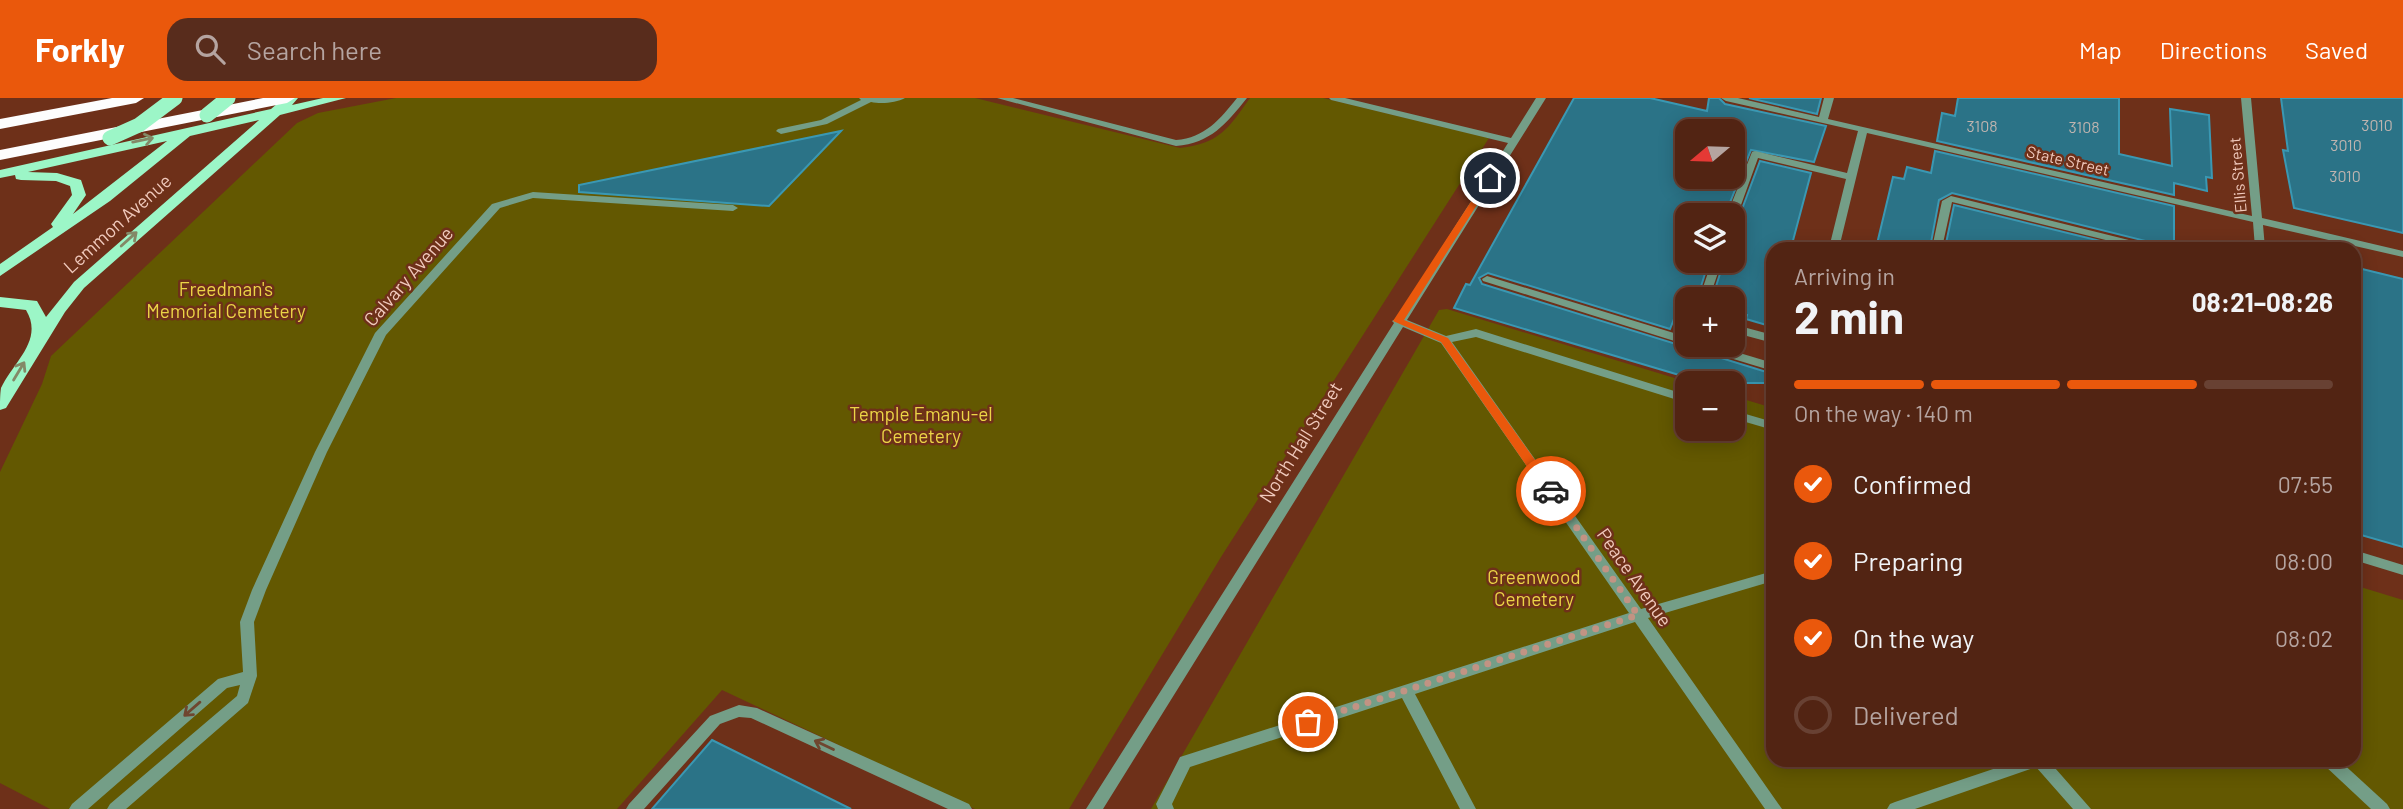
<!DOCTYPE html>
<html lang="en">
<head>
<meta charset="utf-8">
<style>
  :root { --surface:#522413; --page:#582c1c; --text:#f1f3f6; --muted:#b5a4a0; --line:#684133; --accent:#ea580c }
  body { margin:0; font-family:Barlow,sans-serif; background:var(--page); color:var(--text); height:100vh; display:flex; flex-direction:column; font-size:26px; white-space:nowrap }
  * { box-sizing:border-box; margin:0 }
  p { font-size:23px; color:var(--muted) }
  .icon { flex:none; width:38px; height:38px; fill:none; stroke:currentColor; stroke-width:2; stroke-linecap:round; stroke-linejoin:round }
  .map { position:relative; flex:1; overflow:hidden }
  .drawer { position:absolute; left:1766px; top:144px; width:595px; height:525px; display:flex; flex-direction:column; background:var(--surface); border-radius:21px; box-shadow:0 4px 18px #0003,0 0 0 2px var(--line) }
  .drawer>* { flex:none }
  .needle { width:46px; rotate:251deg }
  .buttons { position:absolute; left:1675px; top:21px; display:grid; gap:14px }
  .buttons a { display:grid; place-items:center; width:70px; height:70px; border-radius:14px; background:var(--surface); box-shadow:0 4px 18px #0003,0 0 0 2px var(--line); font-size:35px }
  .pin { position:absolute; display:grid; place-items:center; width:60px; height:60px; color:#fff; margin:-30px; border:4px solid #fff; border-radius:50%; box-shadow:0 2px 7px #0007 }
  .courier { position:absolute; display:grid; place-items:center; width:70px; height:70px; margin:-35px; border:5px solid #ea580c; border-radius:50%; background:#fff; color:#222; box-shadow:0 2px 9px #0007 }
  .headline em { font-style:normal; font-weight:700 }
  .headline div { display:flex; flex-direction:column-reverse }
  .headline { display:flex; align-items:center; justify-content:space-between; height:119px; padding:0 28px }
  h1 { font-size:46px; font-weight:700; line-height:52px }
  .bar { display:grid; grid-template-columns:repeat(4,1fr); gap:10px 7px; align-content:center; height:84px; padding:0 28px }
  .bar i { height:9px; border-radius:5px; background:var(--line) }
  .bar .on { background:var(--accent) }
  .bar p { grid-column:span 4 }
  ol { padding:0 28px; list-style:none }
  li { display:flex; align-items:center; gap:21px; height:77px }
  li p { margin-inline-start:auto }
  li .icon { padding:7px; border-radius:50%; background:var(--accent); color:#fff; stroke-width:4 }
  li:last-child { color:var(--muted) }
  li i { width:38px; height:38px; border:4px solid var(--line); border-radius:50% }
  header { display:flex; align-items:center; gap:42px; box-sizing:border-box; height:98px; padding:0 35px; background:var(--accent); color:#fff }
  header strong { font-size:33px }
  nav { display:flex; gap:38px; margin-inline-start:auto; font-size:24px }
  .search { width:490px; height:63px; background:var(--page); display:flex; align-items:center; gap:18px; box-sizing:border-box; padding:0 24px; border-radius:21px; color:var(--muted); font-size:26px }
  .map>svg:first-child { display:block }
  .green { fill:#635801 }
  .building { fill:#2b7387; stroke:#3a98b3; stroke-width:2; fill-rule:evenodd }
  .lines { fill:none; stroke-linecap:round; stroke-linejoin:round }
  .minor { fill:#749e87; fill-rule:evenodd }
  .major { fill:#9cf6c7; fill-rule:evenodd }
  .highway { fill:#fdfdfd; fill-rule:evenodd }
  .major-bridge { stroke:#9cf6c7; stroke-width:15 }
  .oneway { stroke:#838967 }
  .oneway2 { stroke:#6f462f }
  .route { fill:#ea580c }
  .done { stroke:#c29383; stroke-width:7; stroke-dasharray:0 12.6 }
  .labels { text-anchor:middle; dominant-baseline:central; stroke-width:5; stroke-linejoin:round; paint-order:stroke }
  .number-label { font-size:16px; fill:#bfb4af }
  .far-street-label { font-size:16px; fill:#f0c9bc; stroke:#6e3019 }
  .street-label { font-size:19px; fill:#f0c9bc; stroke:#6e3019 }
  .park-label { font-size:19px; fill:#ebd546; stroke:#6e3019 }
</style>
</head>
<body>
<header>
<strong>Forkly</strong>
<div class="search"><svg class="icon" aria-label="search" viewBox="0 0 24 24"><circle cx="10" cy="10" r="6"/><path d="M15 15l6 6"/></svg>Search here</div>
<nav><a>Map</a><a>Directions</a><a>Saved</a></nav>
</header>
<div class="map">
<svg width="2403" height="711" viewBox="0 0 2403 711">
  <rect width="100%" height="100%" fill="#6e3019"/>
  <g class="green">
    <path d="M 396,0 L 975,0 L 1180,50 C 1220,45 1228,31 1250,0 L 1323,0 L 1489,40 L 1221,459 L 1069,711 L 975,711 L 722,592 L 617,711 L 50,711 L 0,685 L 0,374 L 42,286 L 51,258 L 297,25 L 318,15 Z"/>
    <polygon points="1447,211 1691,285 1687,285 1687,331 1732,331 1733,298 1773,310 1773,662 2354,662 2354,487 2403,502 2403,711 1151,711 1439,212"/>
  </g>
  <g class="building">
    <path d="M 1574,0 L 1650,0 L 1707,13 L 1709,0 L 1719,0 L 1725,6 L 1826,28 L 1814,64 L 1751,52 L 1725,117 L 1687,117 L 1687,163 L 1709,163 L 1697,201 L 1682,201 L 1670,231 L 1488,175 L 1479,180 L 1482,186 L 1773,276 L 1773,285 L 1706,285 L 1454,210 L 1466,186 L 1470,187 ZM 1687,33 L 1732,33 L 1732,89 L 1687,79 Z"/>
    <polygon points="1749,0 1821,0 1817,16"/>
    <polygon points="1958,0 2119,0 2119,56 2172,68 2170,11 2209,17 2212,80 2206,79 2207,93 2174,85 2174,97 1937,43 1942,15 1955,18"/>
    <polygon points="2281,0 2403,0 2403,135 2294,110 2283,52 2288,53"/>
    <polygon points="841,33 769,108 579,94 579,87"/>
    <polygon points="1935,53 2174,108 2174,150 2157,150 2154,145 1952,95 1939,102 1930,150 1876,150 1893,79 1904,81 1907,69 1931,75"/>
    <polygon points="1760,63 1811,75 1791,150 1773,150 1773,229 1746,221 1747,217 1732,213 1732,201 1712,201 1724,163 1732,163 1732,123 1739,119"/>
    <polygon points="1954,107 2129,150 1945,150"/>
    <polygon points="2354,169 2403,181 2403,449 2354,435"/>
    <polygon points="712,642 851,711 652,711"/>
  </g>
  <g class="lines">
    <g class="minor">
      <path d="M 859,0 L 905,0 C 896,5 881,6 871,4 L 827,26 L 781,36 L 776,33 L 778,31 L 821,22 L 861,2 Z"/>
      <path d="M 997,0 L 1013,0 L 1176,42 C 1205,40 1220,21 1237,0 L 1247,0 C 1226,26 1211,45 1176,48 Z"/>
      <polygon points="1329,0 1345,0 1511,40 1536,0 1546,0 1407,222 1446,238 1476,231 1687,297 1687,305 1476,239 1452,244 1641,511 1773,473 1773,483 1648,520 1782,711 1765,711 1635,524 1415,596 1476,711 1460,711 1402,600 1190,669 1172,706 1174,711 1158,711 1156,706 1180,659 1629,515 1441,245 1403,229 1103,711 1086,711 1394,225 1392,223 1397,220 1508,45 1331,2"/>
      <polygon points="1721,0 1738,0 1819,19 1824,0 1834,0 1828,21 2252,118 2241,0 2251,0 2262,120 2403,153 2403,159 2263,127 2265,150 2255,150 2253,124 1867,35 1839,150 1829,150 1846,81 1758,60 1737,118 1732,121 1732,117 1727,117 1752,54 1755,53 1847,75 1858,33 1726,3"/>
      <polygon points="533,94 733,107 738,110 733,113 533,100 500,110 386,237 327,354 266,492 254,524 257,578 248,605 126,711 107,711 110,706 237,598 240,587 227,590 88,711 69,711 72,706 218,581 243,574 240,524 252,492 315,354 375,235 492,106"/>
      <polygon points="1951,98 2153,148 2154,150 2138,150 1952,104 1942,150 1932,150 1942,103"/>
      <polygon points="1712,163 1722,163 1709,201 1699,201"/>
      <polygon points="1487,178 1687,239 1687,247 1483,183 1482,181"/>
      <polygon points="1732,226 1773,237 1773,245 1732,234"/>
      <polygon points="1695,247 1713,247 1773,265 1773,273 1697,250"/>
      <polygon points="1732,312 1773,324 1773,332 1732,320"/>
      <polygon points="2354,452 2403,467 2403,477 2354,462"/>
      <polygon points="739,607 757,610 969,706 972,711 948,711 751,620 739,619 720,626 644,711 626,711 629,706 710,618"/>
      <polygon points="2020,662 2048,662 2091,711 2073,711 2036,669 1915,711 1887,711 1890,706 1895,704"/>
      <polygon points="2322,662 2339,662 2387,706 2390,711 2371,711 2324,667"/>
    </g>
    <path class="major" d="M 284,0 L 298,0 L 292,7 L 323,0 L 346,0 L 280,17 L 84,190 L 65,214 L 6,310 L 0,312 C 0,305 0,296 1,290 C 14,263 44,242 26,212 L 0,209 L 0,199 L 37,203 L 46,219 L 74,184 L 259,22 L 190,38 L 110,103 L 0,178 L 0,166 L 53,129 L 51,126 L 72,97 L 70,88 L 56,83 L 21,82 L 16,81 L 15,77 L 0,80 L 0,72 L 271,11 ZM 167,43 L 73,116 L 86,97 L 81,82 L 57,75 L 28,74 Z"/>
    <g class="highway">
      <polygon points="112,0 144,0 136,5 0,31 0,21"/>
      <polygon points="263,0 295,0 287,5 0,62 0,52"/>
    </g>
    <g class="major-bridge">
      <polyline points="207,17 228,0"/>
      <polyline points="110,40 139,27 175,0"/>
    </g>
  </g>
  <defs><path id="oneway-shaft" d="M-6 0H5M1.5-3L5.5 0L1.5 3" fill="none" stroke-width="1.6" stroke-linecap="round" stroke-linejoin="round" transform="scale(1.75)"/></defs>
  <g class="oneway">
    <use href="#oneway-shaft" transform="translate(143 42) rotate(-12)"/>
    <use href="#oneway-shaft" transform="translate(129 141) rotate(-42)"/>
    <use href="#oneway-shaft" transform="translate(19 273) rotate(-59)"/>
  </g>
  <g class="oneway2">
    <use href="#oneway-shaft" transform="translate(192 611) rotate(139)"/>
    <use href="#oneway-shaft" transform="translate(824 647) rotate(-155)"/>
  </g>
  <polygon class="route" points="1487,79 1494,80 1404,222 1448,240 1555,390 1555,396 1546,396 1441,244 1393,223"/>
  <g class="lines">
    <polyline class="done" points="1308,624 1638,517 1551,393"/>
  </g>
  <g class="labels">
    <g class="number-label">
      <text x="2377" y="26">3010</text>
      <text x="1982" y="27">3108</text>
      <text x="2084" y="28">3108</text>
      <text x="2346" y="46">3010</text>
      <text x="2345" y="77">3010</text>
    </g>
    <g class="far-street-label">
      <text transform="translate(2068 62) rotate(13)">State Street</text>
      <text transform="translate(2237 77) rotate(-95)">Ellis Street</text>
    </g>
    <g class="street-label">
      <text transform="translate(117 125) rotate(-42)">Lemmon Avenue</text>
      <text transform="translate(408 178) rotate(-49)">Calvary Avenue</text>
      <text transform="translate(1300 344) rotate(-58)">North Hall Street</text>
      <text transform="translate(1635 479) rotate(55)">Peace Avenue</text>
    </g>
    <g class="park-label">
      <text x="226" y="190">Freedman's<tspan x="226" dy="22">Memorial Cemetery</tspan></text>
      <text x="921" y="315">Temple Emanu-el<tspan x="921" dy="22">Cemetery</tspan></text>
      <text x="1534" y="478">Greenwood<tspan x="1534" dy="22">Cemetery</tspan></text>
    </g>
  </g>
</svg>
<div class="buttons">
<a><svg class="needle" viewBox="-14 -14 28 28"><path d="M0-13l5 13h-10z" fill="#e53935"/><path d="M0 13l5-13h-10z" fill="#b5a4a0"/></svg></a>
<a><svg class="icon" aria-label="layers" viewBox="0 0 24 24"><path d="M12 4l9 5-9 5-9-5zM3 14l9 5 9-5"/></svg></a>
<a>+</a>
<a>−</a>
</div>
<div class="pin" style="left:1308px;top:624px;background:#ea580c"><svg class="icon" aria-label="bag" viewBox="0 0 24 24"><path d="M5 8h14l-1 12H6zM9 8a3 3 0 0 1 6 0"/></svg></div>
<div class="pin" style="left:1490px;top:80px;background:#1f2937"><svg class="icon" aria-label="home" viewBox="0 0 24 24"><path d="M3 11l9-7 9 7M6 9v11h12V9"/></svg></div>
<div class="courier" style="left:1551px;top:393px"><svg class="icon" aria-label="car" viewBox="0 0 24 24"><path d="M5 17H2v-5l4-1 3-4h7l3 4 3 1v5h-3M9 17h6M6 11h13"/><circle cx="7" cy="17" r="2"/><circle cx="17" cy="17" r="2"/></svg></div>
<section class="drawer">
<div class="headline"><div><h1>2 min</h1><p>Arriving in</p></div><em>08:21–08:26</em></div>
<div class="bar"><i class="on"></i><i class="on"></i><i class="on"></i><i></i><p>On the way · 140 m</p></div>
<ol>
<li><svg class="icon" aria-label="check" viewBox="0 0 24 24"><path d="M5 12l5 5 9-10"/></svg>Confirmed<p>07:55</p></li>
<li><svg class="icon" aria-label="check" viewBox="0 0 24 24"><path d="M5 12l5 5 9-10"/></svg>Preparing<p>08:00</p></li>
<li><svg class="icon" aria-label="check" viewBox="0 0 24 24"><path d="M5 12l5 5 9-10"/></svg>On the way<p>08:02</p></li>
<li><i></i>Delivered</li>
</ol>
</section>
</div>
</body>
</html>
